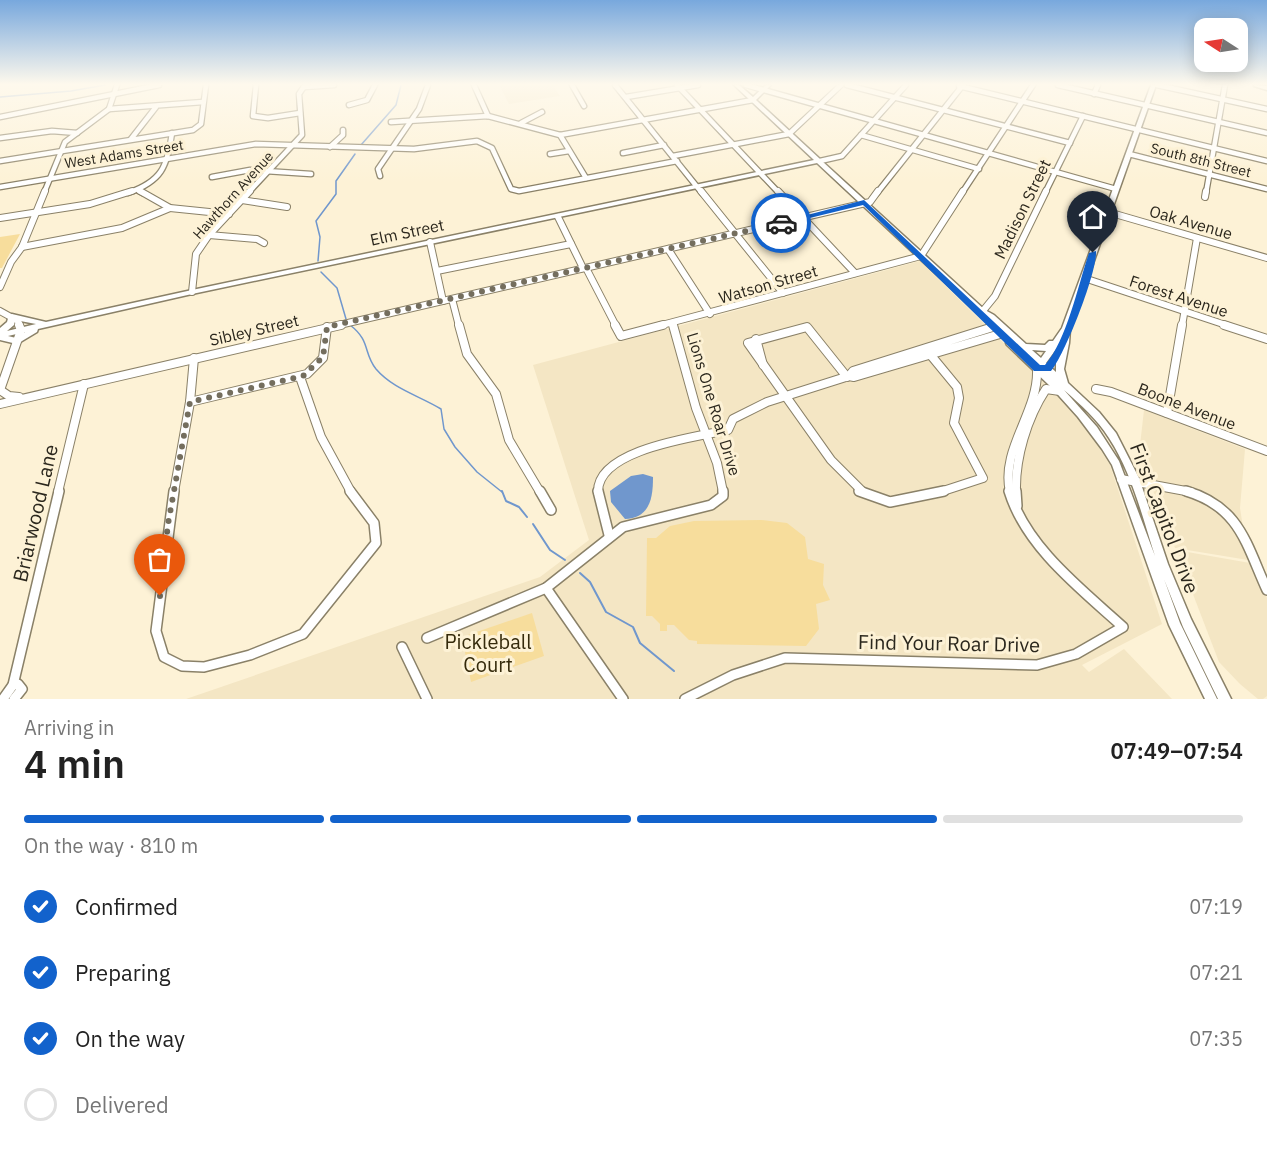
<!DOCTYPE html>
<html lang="en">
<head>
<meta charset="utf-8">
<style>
  :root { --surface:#fff; --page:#f2f2f2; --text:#222; --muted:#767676; --line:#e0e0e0; --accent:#1262cc }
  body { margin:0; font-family:"IBM Plex Sans",sans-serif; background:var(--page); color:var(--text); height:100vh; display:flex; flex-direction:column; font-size:22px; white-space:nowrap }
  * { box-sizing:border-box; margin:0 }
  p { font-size:20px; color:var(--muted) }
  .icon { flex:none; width:33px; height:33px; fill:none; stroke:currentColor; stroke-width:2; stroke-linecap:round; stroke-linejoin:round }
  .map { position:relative; height:699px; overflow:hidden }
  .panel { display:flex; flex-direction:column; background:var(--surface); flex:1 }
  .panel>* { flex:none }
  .needle { width:39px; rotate:282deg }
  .buttons { position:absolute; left:1194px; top:18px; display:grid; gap:12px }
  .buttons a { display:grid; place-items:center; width:54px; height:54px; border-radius:12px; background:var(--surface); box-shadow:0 3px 15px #0003; font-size:30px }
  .pin { position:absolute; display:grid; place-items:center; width:51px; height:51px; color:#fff; margin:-62px -26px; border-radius:50% 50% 50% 0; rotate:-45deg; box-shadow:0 0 6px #0007 }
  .pin .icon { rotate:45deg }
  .courier { position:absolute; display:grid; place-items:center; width:60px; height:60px; margin:-30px; border:4px solid #1262cc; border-radius:50%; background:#fff; color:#222; box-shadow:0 2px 8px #0007 }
  .summary em { font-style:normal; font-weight:600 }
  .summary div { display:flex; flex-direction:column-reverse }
  .summary { display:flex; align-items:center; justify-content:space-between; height:102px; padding:0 24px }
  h1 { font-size:39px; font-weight:600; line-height:45px }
  .bar { display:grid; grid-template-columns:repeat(4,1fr); gap:9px 6px; align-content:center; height:72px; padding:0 24px }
  .bar i { height:8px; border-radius:4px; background:var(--line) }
  .bar .active { background:var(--accent) }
  .bar p { grid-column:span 4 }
  ol { padding:0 24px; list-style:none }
  li { display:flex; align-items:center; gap:18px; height:66px }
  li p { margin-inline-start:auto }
  li .icon { padding:6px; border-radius:50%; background:var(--accent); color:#fff; stroke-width:4 }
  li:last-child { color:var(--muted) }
  li i { width:33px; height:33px; border:3px solid var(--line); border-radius:50% }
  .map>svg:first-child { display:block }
  .built { fill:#f4e6c4 }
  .green { fill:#f7dd9c }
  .water { fill:#7097cd }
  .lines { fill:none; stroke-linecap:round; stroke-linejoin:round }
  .stream-far1 { stroke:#7097cd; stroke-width:1.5 }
  .stream { stroke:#7097cd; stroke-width:2 }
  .minor-far3-casing { stroke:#8a8168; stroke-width:7 }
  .minor-far2-casing { stroke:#8a8168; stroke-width:8 }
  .minor-far1-casing { stroke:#8a8168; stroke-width:10 }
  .minor-casing { stroke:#8a8168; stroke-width:12 }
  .major-casing { stroke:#8a8168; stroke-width:3 }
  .minor-far3 { stroke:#fff; stroke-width:4.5 }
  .minor-far2 { stroke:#fff; stroke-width:6 }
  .minor-far1 { stroke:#fff; stroke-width:8 }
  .minor { stroke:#fff; stroke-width:9 }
  .major { fill:#fff; fill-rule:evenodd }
  .route { fill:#1262cc }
  .done { stroke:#746e5e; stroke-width:6; stroke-dasharray:0 10.8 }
  .labels { text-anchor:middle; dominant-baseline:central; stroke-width:6; stroke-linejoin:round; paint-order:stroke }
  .far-street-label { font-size:14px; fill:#2b271d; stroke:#fdf2d6 }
  .street-label { font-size:16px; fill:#2b271d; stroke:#fdf2d6 }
  .near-street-label { font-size:20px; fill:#2b271d; stroke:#fdf2d6 }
  .near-park-label { font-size:20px; fill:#352a0b; stroke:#fdf2d6 }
</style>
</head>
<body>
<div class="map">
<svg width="1267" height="699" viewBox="0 0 1267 699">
  <rect width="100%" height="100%" fill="#fdf2d6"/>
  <g class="built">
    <polygon points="499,85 559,85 554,87 560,96 509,104"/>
    <polygon points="920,261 1071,409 1085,425 1110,465 1162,624 1082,665 1089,672 1124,649 1172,699 186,699 540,577 589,540 533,365"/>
    <polygon points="1144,410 1245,449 1240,508 1248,560 1175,548 1139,454"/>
    <polygon points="1176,550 1250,563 1267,598 1267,696 1263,699 1258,699 1240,684 1219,662"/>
  </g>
  <g class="green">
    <polygon points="20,234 2,268 0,268 0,237"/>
    <polygon points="761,520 787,523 805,537 808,559 824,564 823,585 830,600 816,604 819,629 806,646 697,644 697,641 689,640 674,625 667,625 667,631 660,631 660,624 652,616 646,616 647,538 656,538 670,526 694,521"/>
    <polygon points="532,613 544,656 471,682 462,637"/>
  </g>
  <path class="water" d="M 643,474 L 653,477 C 653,498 650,518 625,519 L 611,502 L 610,491 L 631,476 Z"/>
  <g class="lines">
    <g class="stream-far1">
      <polyline points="0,97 71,91 105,85"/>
      <polyline points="361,145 396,105 401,85"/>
      <polyline points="318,261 320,237 316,221 336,194 336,181 355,154"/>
      <polyline points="321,272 337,288 346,319"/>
      <path d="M 350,325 C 371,341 363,353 376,369 C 393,389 420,396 441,409 L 444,429 L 455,447 L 477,472 L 502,492"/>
    </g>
    <g class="stream">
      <polyline points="502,491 506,501 519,507 527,517"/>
      <polyline points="533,524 550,550 565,560"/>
      <polyline points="580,573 590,582 606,612 633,627 640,643 674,671"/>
    </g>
    <defs>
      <g id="minor-far3">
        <polyline points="256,85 253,116 268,118 300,113"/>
        <polyline points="474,85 488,116"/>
        <polyline points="572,85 584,106"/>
        <polyline points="615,85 702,193"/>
        <polyline points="677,85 779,193"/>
        <polyline points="746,85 1116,189"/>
        <polyline points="847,85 1070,143"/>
        <polyline points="1058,85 1267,133"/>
        <polyline points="1157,85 1267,109"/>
        <polyline points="959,86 1267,161"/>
        <polyline points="304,87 334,85"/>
        <polyline points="1094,94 1098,85"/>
        <polyline points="626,97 698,85"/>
        <polyline points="349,105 367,100 375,85"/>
        <polyline points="109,109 203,102"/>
        <polyline points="0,117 159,85"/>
        <polyline points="391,122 488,116 560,135 753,100"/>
        <polyline points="521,123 542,112"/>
        <polyline points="560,135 586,178"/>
        <polyline points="861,135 979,169"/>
        <polyline points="0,138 52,131 77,133"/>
        <polyline points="131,139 156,107"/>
        <polyline points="330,147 343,135 343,130"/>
        <polyline points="623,153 664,145"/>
        <polyline points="550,154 569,151"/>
        <polyline points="1129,154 1267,189"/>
        <polyline points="673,156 789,134 841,85"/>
        <polyline points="0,161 193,130 201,124 206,85"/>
        <polyline points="820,161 842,156 906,85"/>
        <polyline points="380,176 378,169 419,109 428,85"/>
        <polyline points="212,177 250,170 311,174"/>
        <polyline points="0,187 256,144 414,149 477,141 492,148 511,189 519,191 677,161"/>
        <polyline points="139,191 143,193"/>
        <polyline points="44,193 65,142 109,109 117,85"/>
        <path d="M 128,193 C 162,181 167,167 172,133"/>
        <polyline points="248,193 302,135 299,94 305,85"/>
        <polyline points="877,193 963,85"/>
        <polyline points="962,193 1033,85"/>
        <polyline points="1045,193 1083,116"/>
        <polyline points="1206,193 1225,85"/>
      </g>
      <g id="minor-far2">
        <polyline points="140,191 170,208 229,214"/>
        <polyline points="701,191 783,293"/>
        <polyline points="778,191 855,273"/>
        <polyline points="1205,197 1206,191"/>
        <polyline points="242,200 287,207"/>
        <polyline points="1108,212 1267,258"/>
        <polyline points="558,217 583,268"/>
        <polyline points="0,218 90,204 132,191"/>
        <polyline points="209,235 257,239 264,243"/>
        <polyline points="430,242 443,301"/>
        <polyline points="22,247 122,228 170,208"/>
        <polyline points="668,249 710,314"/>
        <polyline points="586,268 616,326"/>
        <polyline points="437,271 571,244"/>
        <polyline points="1084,278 1229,326"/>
        <polyline points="0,287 11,262 22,247 45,191"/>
        <polyline points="192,292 196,254 209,235 250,191"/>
        <polyline points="452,299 459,326"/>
        <polyline points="0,311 18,321 20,326"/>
        <polyline points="982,312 995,296 1046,191"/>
        <polyline points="672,323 673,326"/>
        <polyline points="335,326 870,202 878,191"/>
        <polyline points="658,326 921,256 963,191"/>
        <polyline points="1182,326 1197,238"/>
      </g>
      <g id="minor-far1">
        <polyline points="459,325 467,354 496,394 509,440 540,492"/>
        <polyline points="615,325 621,336 663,325"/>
        <polyline points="673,325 696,408 717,463 723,492"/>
        <polyline points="1224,325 1267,339"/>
        <polyline points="993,327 853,371 849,376 854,377 1000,334"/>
        <polyline points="756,339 763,365"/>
        <polyline points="929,353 957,387 959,398 954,423 983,478 940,492"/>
        <polyline points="300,377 321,437 351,492"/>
        <polyline points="847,377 807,327 748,343 831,460 863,492"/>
        <polyline points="1096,389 1111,392 1267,451"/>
        <polyline points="0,390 21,330 19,325"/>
        <polyline points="0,390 9,396 19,397"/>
        <polyline points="190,402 307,374 323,358 327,327"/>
        <polyline points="0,404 341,325"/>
        <polyline points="1167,413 1182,325"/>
        <polyline points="1121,479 1191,492"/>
        <polyline points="58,492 84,384"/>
        <polyline points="174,492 190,402 194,358"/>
        <path d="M 598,492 C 597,449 696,437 728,430 L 733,419 L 767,402 L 849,376"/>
        <path d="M 1010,492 C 1000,449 1039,412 1037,369"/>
        <path d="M 1016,492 C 1015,458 1027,418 1046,389 L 1060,391"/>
      </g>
      <g id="minor">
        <polyline points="174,491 156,631 164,657 182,666 204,667 250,655 303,634 376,543 374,523 350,491"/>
        <polyline points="540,491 551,510"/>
        <polyline points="598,491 609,535"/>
        <polyline points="859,491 890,502 944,491"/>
        <polyline points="1016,491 1017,506"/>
        <path d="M 1186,491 C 1240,507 1246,544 1267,590"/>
        <polyline points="546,588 623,699"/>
        <polyline points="427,638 546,588 623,527 711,505 723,496 723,491"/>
        <polyline points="402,647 427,699"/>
        <polyline points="13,685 18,684 22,689 14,699"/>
        <polyline points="3,699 13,685 59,491"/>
        <path d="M 685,699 L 733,675 L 785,658 L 1037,665 L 1076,654 L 1123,627 C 1081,589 1026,547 1009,491"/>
      </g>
      <g id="major">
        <path d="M 734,85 L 739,85 L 753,97 L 766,85 L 771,85 L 756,100 L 820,159 L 822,160 L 823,162 L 985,310 L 994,315 L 1026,344 L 1045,345 L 1049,341 L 1053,341 L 1062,328 L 1151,85 L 1156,85 L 1070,329 L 1069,343 L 1064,369 L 1068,383 L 1099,412 L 1116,433 L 1139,478 L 1168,564 L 1191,619 L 1231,699 L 1218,699 L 1183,627 L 1164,579 L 1180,623 L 1217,699 L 1205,699 L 1169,625 L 1112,465 L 1102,449 L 1078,417 L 1051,387 L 1007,345 L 1006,343 L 1007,341 L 1011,341 L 988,319 L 979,314 L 817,163 L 192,294 L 38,329 L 37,332 L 17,344 L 0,340 L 0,328 L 7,322 L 9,315 L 12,314 L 46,322 L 192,290 L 814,160 ZM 15,320 L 36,324 L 7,331 L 14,325 ZM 25,332 L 16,338 L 8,336 ZM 1062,341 L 1056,362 L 1056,372 L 1046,363 ZM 1032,350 L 1046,351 L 1041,358 ZM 1064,390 C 1081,405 1097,419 1109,438 C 1132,473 1142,516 1155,556 L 1119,461 L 1097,427 Z"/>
        <polygon points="1254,85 1267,86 1267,90 1254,86"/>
      </g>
    </defs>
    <use href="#minor-far3" class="minor-far3-casing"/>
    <use href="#minor-far2" class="minor-far2-casing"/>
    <use href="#minor-far1" class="minor-far1-casing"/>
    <use href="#minor" class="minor-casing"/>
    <use href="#major" class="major-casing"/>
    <use href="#minor-far3" class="minor-far3"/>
    <use href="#minor-far2" class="minor-far2"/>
    <use href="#minor-far1" class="minor-far1"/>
    <use href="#minor" class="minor"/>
    <use href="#major" class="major"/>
  </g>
  <linearGradient id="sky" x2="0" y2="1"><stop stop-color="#78a8dd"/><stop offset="0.46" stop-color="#fef9ed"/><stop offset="1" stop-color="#fef9ed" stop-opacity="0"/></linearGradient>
  <rect width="1267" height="183" fill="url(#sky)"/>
  <path class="route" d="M 864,200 L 1040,365 L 1045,365 C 1067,340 1078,285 1089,253 L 1096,251 C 1098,270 1065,355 1051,371 L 1034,371 L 863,205 L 781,225 L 777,223 Z"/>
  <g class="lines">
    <polyline class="done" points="160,596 168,524 190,402 303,376 323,357 327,327 781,223"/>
  </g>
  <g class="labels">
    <g class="far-street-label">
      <text transform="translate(124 154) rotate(-9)">West Adams Street</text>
      <text transform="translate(1201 160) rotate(14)">South 8th Street</text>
      <text transform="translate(233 195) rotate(-48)">Hawthorn Avenue</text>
    </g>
    <g class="street-label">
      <text transform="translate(1022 209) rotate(-64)">Madison Street</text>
      <text transform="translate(1191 222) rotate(16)">Oak Avenue</text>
      <text transform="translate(407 232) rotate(-12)">Elm Street</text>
      <text transform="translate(768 284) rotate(-16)">Watson Street</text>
      <text transform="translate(1179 296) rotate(18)">Forest Avenue</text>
      <text transform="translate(254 330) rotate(-13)">Sibley Street</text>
      <text transform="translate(714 404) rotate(73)">Lions One Roar Drive</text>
      <text transform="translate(1187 406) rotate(21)">Boone Avenue</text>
    </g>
    <g class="near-street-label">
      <text transform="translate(35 513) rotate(-77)">Briarwood Lane</text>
      <text transform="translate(1165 518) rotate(69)">First Capitol Drive</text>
      <text transform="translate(949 643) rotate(1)">Find Your Roar Drive</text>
    </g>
    <g class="near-park-label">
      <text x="488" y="641">Pickleball<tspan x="488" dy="23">Court</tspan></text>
    </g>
  </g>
</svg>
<div class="buttons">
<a><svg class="needle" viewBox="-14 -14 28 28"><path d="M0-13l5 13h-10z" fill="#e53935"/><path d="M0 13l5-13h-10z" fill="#767676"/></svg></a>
</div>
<div class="pin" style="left:160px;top:596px;background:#ea580c"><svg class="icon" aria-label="bag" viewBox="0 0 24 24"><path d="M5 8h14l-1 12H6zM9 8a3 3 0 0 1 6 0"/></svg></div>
<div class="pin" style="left:1093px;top:253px;background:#1f2937"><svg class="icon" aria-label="home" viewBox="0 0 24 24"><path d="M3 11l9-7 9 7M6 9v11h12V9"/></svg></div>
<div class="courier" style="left:781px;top:223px"><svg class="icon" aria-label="car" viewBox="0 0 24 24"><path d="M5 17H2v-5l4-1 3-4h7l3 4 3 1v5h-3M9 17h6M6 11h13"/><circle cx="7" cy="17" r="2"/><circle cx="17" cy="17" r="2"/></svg></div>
</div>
<section class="panel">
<div class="summary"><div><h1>4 min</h1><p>Arriving in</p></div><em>07:49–07:54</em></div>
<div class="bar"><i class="active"></i><i class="active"></i><i class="active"></i><i></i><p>On the way · 810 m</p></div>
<ol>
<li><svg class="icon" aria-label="check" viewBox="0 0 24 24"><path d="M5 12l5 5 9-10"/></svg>Confirmed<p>07:19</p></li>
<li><svg class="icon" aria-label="check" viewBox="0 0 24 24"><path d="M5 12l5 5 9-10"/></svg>Preparing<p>07:21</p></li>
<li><svg class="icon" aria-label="check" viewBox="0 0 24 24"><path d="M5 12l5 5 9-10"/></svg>On the way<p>07:35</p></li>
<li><i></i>Delivered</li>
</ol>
</section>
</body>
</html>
